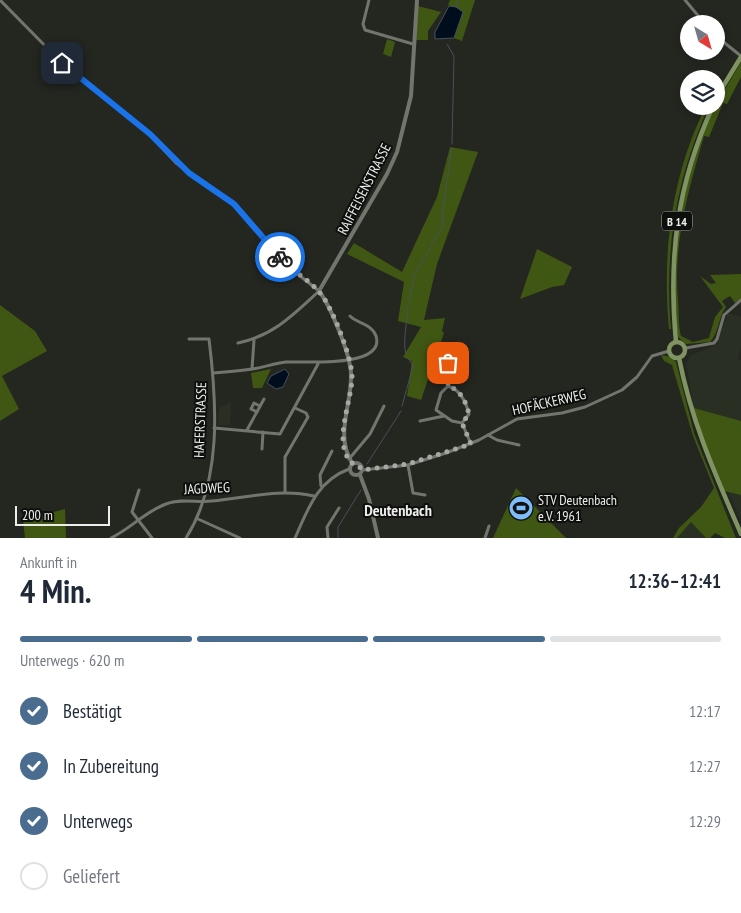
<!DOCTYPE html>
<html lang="de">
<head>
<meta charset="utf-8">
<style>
  :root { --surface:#fff; --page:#f6f6f7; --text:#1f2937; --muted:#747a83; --line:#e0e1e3; --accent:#4a6c8e }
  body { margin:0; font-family:"PT Sans Narrow",sans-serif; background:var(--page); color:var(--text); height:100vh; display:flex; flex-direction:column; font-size:19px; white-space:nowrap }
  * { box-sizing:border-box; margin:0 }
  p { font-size:16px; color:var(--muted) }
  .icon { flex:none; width:28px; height:28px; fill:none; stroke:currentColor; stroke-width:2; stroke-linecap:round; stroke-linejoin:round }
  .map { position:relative; height:538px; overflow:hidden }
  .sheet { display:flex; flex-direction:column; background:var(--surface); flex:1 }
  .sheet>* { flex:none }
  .needle { width:32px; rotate:143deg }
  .controls { position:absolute; left:680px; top:15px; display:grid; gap:10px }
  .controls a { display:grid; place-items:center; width:45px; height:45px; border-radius:50%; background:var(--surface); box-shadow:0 2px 8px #0003; font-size:25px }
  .scale { position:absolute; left:15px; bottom:12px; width:95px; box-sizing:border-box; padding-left:5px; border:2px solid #edeeeb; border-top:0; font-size:14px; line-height:18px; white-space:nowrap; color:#edeeeb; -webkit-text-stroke:4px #0d0f0c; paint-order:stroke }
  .pin { position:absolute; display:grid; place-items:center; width:42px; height:42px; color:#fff; margin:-21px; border-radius:10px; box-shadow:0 2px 8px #0006 }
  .courier { position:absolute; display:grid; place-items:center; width:50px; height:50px; margin:-25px; border:4px solid #1a73e8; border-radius:50%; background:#fff; color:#222; box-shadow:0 1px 6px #0007 }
  .head em { font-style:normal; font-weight:700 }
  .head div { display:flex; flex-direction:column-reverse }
  .head { display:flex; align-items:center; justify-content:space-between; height:85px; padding:0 20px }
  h1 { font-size:32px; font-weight:700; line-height:38px }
  .bar { display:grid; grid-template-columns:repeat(4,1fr); gap:8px 5px; align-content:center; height:60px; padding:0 20px }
  .bar i { height:6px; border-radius:4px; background:var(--line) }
  .bar .selected { background:var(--accent) }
  .bar p { grid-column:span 4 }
  ol { padding:0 20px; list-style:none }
  li { display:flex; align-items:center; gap:15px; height:55px }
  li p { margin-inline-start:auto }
  li .icon { padding:5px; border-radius:50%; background:var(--accent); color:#fff; stroke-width:4 }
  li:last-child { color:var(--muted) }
  li i { width:28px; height:28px; border:2px solid var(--line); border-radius:50% }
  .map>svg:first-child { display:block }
  .built { fill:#2a2f24 }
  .green { fill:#405713 }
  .water { fill:#000d1d; stroke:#47505b }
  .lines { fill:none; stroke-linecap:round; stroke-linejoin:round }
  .stream { stroke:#47505b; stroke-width:1 }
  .minor { stroke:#72756e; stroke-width:3 }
  .tertiary { stroke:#72756e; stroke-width:4 }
  .primary { stroke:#809463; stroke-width:4.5 }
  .done { stroke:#a7a8a4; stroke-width:5; stroke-dasharray:0 9 }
  .route { stroke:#1a73e8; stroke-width:6 }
  .labels { text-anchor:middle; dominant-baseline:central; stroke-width:4; stroke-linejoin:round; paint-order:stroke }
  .shield { fill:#0d0f0c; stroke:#aaaba8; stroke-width:1 }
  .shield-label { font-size:12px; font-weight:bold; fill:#edeeeb }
  .street-label { font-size:14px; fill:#edeeeb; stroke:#0d0f0c }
  .poi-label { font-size:14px; fill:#edeeeb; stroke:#0d0f0c; text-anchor:start }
  .quarter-label { font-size:16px; font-weight:bold; fill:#edeeeb; stroke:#0d0f0c }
</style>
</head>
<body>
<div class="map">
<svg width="741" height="538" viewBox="0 0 741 538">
  <rect width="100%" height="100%" fill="#242620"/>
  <g class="built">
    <polygon points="728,313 741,317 741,348 738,359 741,360 741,421 694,408 686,364 691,355 710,348 717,343"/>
    <polygon points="231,402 230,425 218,425 219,408"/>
    <polygon points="728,492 741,495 741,520"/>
    <polygon points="691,522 706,538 677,538"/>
  </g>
  <g class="green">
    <polygon points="450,0 475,0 462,41 454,38 463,12 448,5"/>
    <polygon points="418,6 441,12 428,31 428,40 416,40"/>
    <polygon points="387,39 395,42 391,57 383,54"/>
    <path d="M 741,62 L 741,77 L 727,104 L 723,103 L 709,137 L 704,136 C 688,192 673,242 678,301 C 679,312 678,325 681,336 L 693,342 L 709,338 L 715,317 L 723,307 L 700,276 L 711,284 L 716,283 L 710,275 L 741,274 L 741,299 L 735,303 L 730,296 L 722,301 L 726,307 C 718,318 719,333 710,342 L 686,344 L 678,337 C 670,275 675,211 695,151 C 706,120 724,91 741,62 Z"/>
    <path d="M 706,106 L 709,106 C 676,178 664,251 671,329 L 669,329 C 662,253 671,176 706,106 Z"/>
    <polygon points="450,147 478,152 437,264 424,320 445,318 442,331 444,333 421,400 407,396 412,361 403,357 421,327 398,321 404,282 347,254 354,243 402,272 437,197"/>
    <polygon points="537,249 572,267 564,285 552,287 520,299"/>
    <polygon points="0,305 35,331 47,351 2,376 19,409 0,421"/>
    <polygon points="661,355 671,357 676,362 694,433 736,538 725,538 715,533 710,538 706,538 691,522 677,538 673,538 679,528 701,507 714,488 693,436 672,365 664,361"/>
    <polygon points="271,369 262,388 253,388 251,373"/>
    <polygon points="694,408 741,421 741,495 724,491 704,442"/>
    <polygon points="516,488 566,538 493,538"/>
    <polygon points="65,509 66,538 25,538 23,520"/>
  </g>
  <g class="water">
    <polygon points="449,6 456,7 463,12 454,38 435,39 435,32"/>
    <polygon points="285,369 289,374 283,387 276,389 267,383 271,376"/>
  </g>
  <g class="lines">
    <g class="stream">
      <polyline points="456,7 458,0"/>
      <polyline points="447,44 454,56 452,144"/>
      <polyline points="416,272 444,224 442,215 452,148"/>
      <polyline points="409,302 415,274"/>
      <path d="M 406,354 C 402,342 408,319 408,305"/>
      <polyline points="402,406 413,366 409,359"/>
      <polyline points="367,464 401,411"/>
      <polyline points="338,538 338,527 361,490"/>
    </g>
    <g class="minor">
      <path d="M 0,0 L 62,63 L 150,135 L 176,163 L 234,204 L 285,264 L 319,291 C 294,314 273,336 238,343"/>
      <polyline points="369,0 363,24 365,30 413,44"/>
      <polyline points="685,0 705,24"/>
      <polyline points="716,36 741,56"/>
      <polyline points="686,348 714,343 717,339 724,315 741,300"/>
      <polyline points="252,369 254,340"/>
      <path d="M 213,373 C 226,372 239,371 252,369 C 263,368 274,363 286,362 C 301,361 386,369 376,336 C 372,324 358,324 350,316"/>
      <path d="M 448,386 C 461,390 466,402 469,414 L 462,423 L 452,421 L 436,410 L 441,393 Z"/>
      <polyline points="448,386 448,363"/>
      <polyline points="257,412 251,409 254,403 260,406"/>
      <polyline points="420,421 444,416"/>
      <polyline points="462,423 471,444"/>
      <polyline points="214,428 280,434 318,364"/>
      <polyline points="247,430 264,399"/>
      <polyline points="488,435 497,440 519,445"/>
      <polyline points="262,449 263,432"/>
      <polyline points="349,459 370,434 384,406"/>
      <polyline points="408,465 413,493 425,495"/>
      <polyline points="363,470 408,465 446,453 479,440 517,419 562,413 585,407 622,390 637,377 652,356 669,351"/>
      <polyline points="321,486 320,475 332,451"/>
      <polyline points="139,490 132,512 152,538"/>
      <polyline points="285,492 285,457 308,417 306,413 295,408"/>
      <polyline points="198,519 240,538"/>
      <path d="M 111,538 C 130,529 146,511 166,504 C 182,498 196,503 212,501 C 247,498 279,488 314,496"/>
      <path d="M 186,538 C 222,481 217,404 209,339 L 189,339"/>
      <path d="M 295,538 C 308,509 317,481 349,469"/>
      <polyline points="328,538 327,527 339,508"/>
      <polyline points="485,538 489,526"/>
    </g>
    <g class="tertiary">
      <circle cx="356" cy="469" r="6"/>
      <path d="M 352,463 C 335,435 351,407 351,377 C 352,358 331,307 319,291 L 387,174 L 397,152 L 411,96 L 417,0"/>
      <polyline points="360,475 369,499 378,538"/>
    </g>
    <g class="primary">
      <polyline points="716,98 741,57"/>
      <circle cx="677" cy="350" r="8"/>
      <path d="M 676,342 C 668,256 677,184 713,106"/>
      <path d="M 679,358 C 692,423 715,474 741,534"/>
    </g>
  </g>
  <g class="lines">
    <path class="done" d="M 280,257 C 291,271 309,279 320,293 C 333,308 351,356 352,375 C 353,399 332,442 351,462 C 354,465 359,466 363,470 L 408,464 L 471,444 L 462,423 L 469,414 C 466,402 461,390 448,386 L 448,363"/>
    <polyline class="route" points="62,63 150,134 189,173 234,204 280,257"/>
  </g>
  <defs>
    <symbol id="stadium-disc" viewBox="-11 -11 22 22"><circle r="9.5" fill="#7ebdf9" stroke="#0d0f0c"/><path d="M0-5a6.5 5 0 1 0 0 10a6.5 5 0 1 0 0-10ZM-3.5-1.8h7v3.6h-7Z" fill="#111"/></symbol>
  </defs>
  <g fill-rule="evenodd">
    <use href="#stadium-disc" x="507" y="494" width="28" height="28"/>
  </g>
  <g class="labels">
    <rect class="shield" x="662" y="211.5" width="30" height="19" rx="4"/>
    <g class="shield-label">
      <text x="677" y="221">B 14</text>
    </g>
    <g class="street-label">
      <text transform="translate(364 189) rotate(-63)">RAIFFEISENSTRASSE</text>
      <text transform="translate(549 402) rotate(-13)">HOFÄCKERWEG</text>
      <text transform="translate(200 420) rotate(-88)">HAFERSTRASSE</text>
      <text transform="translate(207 488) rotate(-3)">JAGDWEG</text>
    </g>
    <g class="poi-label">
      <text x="538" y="500">STV Deutenbach<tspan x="538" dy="16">e.V. 1961</tspan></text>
    </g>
    <g class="quarter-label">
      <text x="398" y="510">Deutenbach</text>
    </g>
  </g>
</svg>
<div class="controls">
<a><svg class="needle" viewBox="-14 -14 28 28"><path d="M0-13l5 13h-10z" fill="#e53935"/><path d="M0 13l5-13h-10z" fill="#747a83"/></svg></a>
<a><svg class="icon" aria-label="layers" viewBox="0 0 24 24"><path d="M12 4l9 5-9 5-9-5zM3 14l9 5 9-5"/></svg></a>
</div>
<div class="scale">200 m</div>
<div class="pin" style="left:448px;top:363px;background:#ea580c"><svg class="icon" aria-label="bag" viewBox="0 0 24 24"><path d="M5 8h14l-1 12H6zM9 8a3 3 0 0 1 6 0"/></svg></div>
<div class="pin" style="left:62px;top:63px;background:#1f2937"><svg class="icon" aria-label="home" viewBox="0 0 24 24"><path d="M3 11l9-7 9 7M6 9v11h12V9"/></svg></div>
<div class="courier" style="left:280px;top:257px"><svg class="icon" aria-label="bike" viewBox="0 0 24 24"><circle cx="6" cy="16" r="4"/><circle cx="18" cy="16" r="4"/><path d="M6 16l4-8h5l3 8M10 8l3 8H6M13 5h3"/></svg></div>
</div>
<section class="sheet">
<div class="head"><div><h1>4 Min.</h1><p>Ankunft in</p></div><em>12:36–12:41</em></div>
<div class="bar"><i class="selected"></i><i class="selected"></i><i class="selected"></i><i></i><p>Unterwegs · 620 m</p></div>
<ol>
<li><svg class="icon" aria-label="check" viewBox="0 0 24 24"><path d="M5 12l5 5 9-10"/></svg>Bestätigt<p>12:17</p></li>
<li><svg class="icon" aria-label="check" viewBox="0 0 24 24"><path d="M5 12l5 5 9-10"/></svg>In Zubereitung<p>12:27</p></li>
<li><svg class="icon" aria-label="check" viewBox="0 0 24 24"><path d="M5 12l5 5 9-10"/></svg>Unterwegs<p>12:29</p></li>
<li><i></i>Geliefert</li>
</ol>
</section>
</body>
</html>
